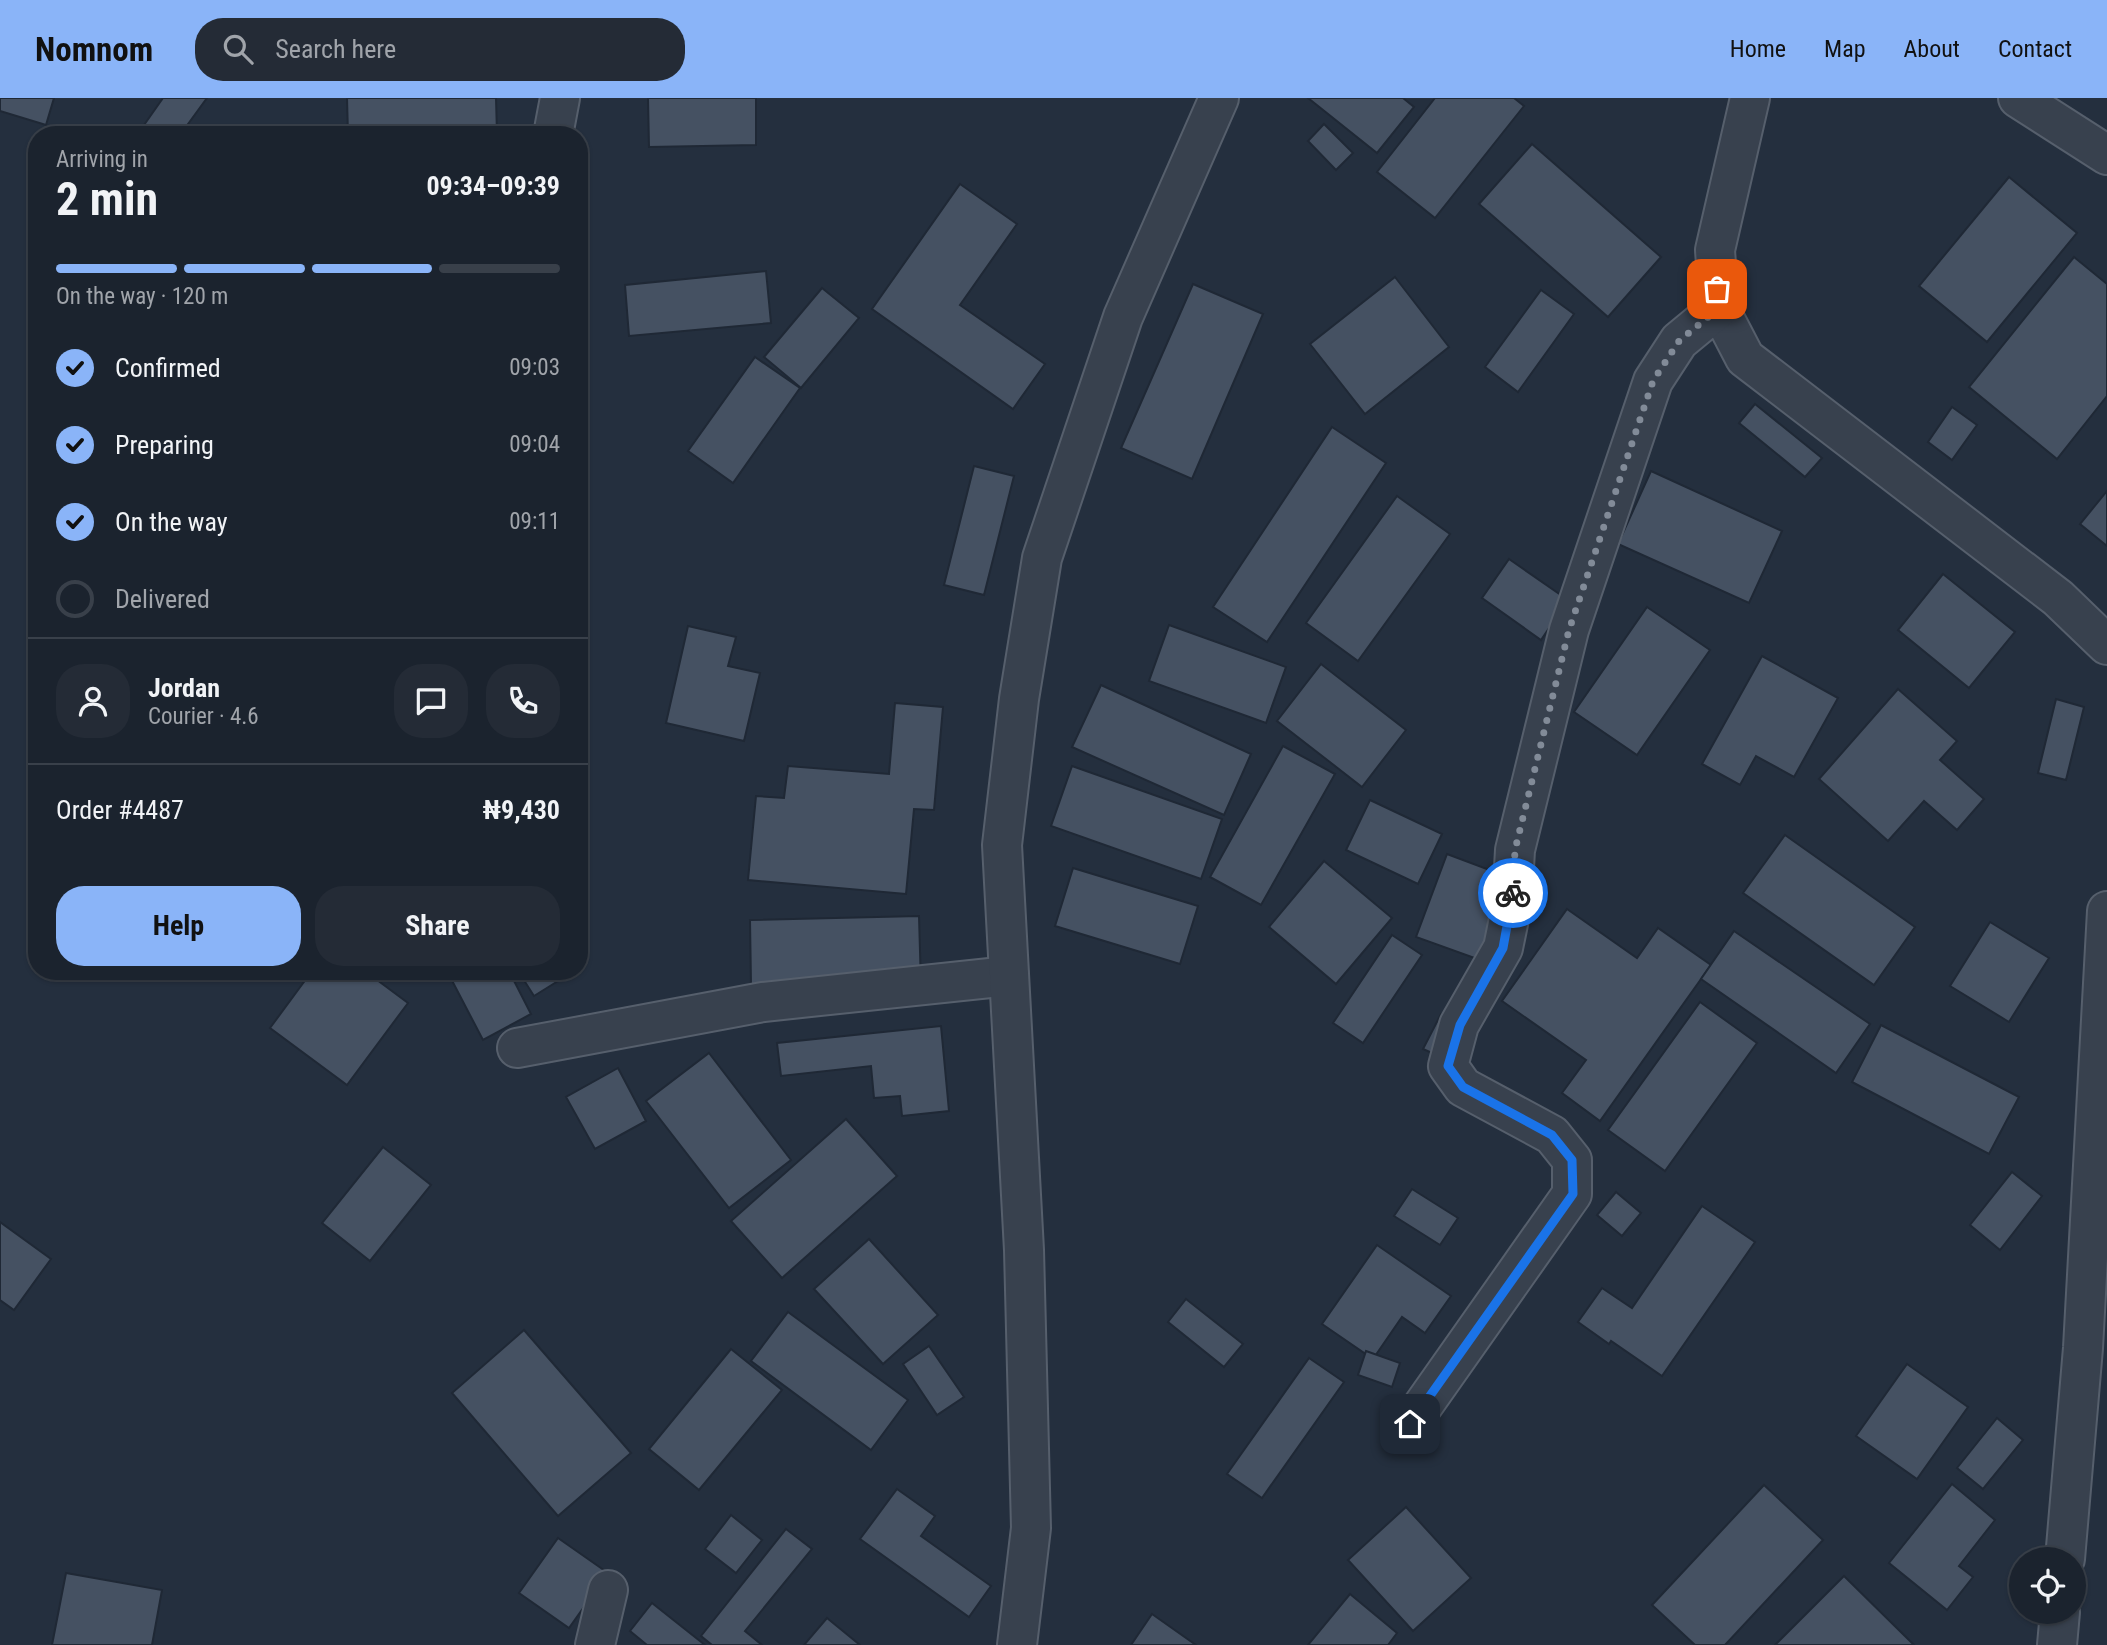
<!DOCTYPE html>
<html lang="en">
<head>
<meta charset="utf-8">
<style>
  :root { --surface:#1b232e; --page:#242b36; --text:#f1f3f6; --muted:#a0a4aa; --line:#39404a; --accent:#8ab4f8 }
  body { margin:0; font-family:"Roboto Condensed",sans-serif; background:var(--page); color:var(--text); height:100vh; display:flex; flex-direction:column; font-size:26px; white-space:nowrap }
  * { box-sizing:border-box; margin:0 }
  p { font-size:23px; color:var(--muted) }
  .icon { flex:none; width:38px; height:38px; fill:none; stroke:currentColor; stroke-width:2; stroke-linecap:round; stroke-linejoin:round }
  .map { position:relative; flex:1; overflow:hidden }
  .drawer { position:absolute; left:28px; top:28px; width:560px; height:854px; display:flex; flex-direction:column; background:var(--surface); border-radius:28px; box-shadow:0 2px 5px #0004,0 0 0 2px var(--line) }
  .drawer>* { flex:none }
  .tools { position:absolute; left:2009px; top:1449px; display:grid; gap:14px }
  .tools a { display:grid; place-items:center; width:77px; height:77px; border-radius:50%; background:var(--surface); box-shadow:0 2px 5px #0004,0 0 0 2px var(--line); font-size:35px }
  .pin { position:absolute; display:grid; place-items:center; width:60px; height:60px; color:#fff; margin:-30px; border-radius:14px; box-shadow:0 4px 10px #0006 }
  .courier { position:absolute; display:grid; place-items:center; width:70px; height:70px; margin:-35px; border:5px solid #1a73e8; border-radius:50%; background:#fff; color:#222; box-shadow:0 2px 9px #0007 }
  .summary em { font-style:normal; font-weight:700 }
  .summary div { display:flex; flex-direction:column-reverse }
  .summary { display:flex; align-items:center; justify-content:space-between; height:119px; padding:0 28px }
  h1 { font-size:46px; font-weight:700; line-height:52px }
  .bar { display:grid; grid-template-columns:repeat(4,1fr); gap:10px 7px; align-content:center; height:84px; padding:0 28px }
  .bar i { height:9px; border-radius:5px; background:var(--line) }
  .bar .active { background:var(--accent) }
  .bar p { grid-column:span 4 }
  .line { display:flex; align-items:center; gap:18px; padding:0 28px; border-top:2px solid var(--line) }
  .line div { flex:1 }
  .round { display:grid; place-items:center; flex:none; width:74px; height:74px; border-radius:28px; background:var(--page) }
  ol { padding:0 28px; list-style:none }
  li { display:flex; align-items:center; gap:21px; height:77px }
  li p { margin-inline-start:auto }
  li .icon { padding:7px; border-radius:50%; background:var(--accent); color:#111; stroke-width:4 }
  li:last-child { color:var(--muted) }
  li i { width:38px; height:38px; border:4px solid var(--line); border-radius:50% }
  .button { display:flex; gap:14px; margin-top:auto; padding:14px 28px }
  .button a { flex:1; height:80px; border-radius:28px; background:var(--accent); color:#111; font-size:28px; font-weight:700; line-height:80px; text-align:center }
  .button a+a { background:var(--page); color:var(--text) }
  header { display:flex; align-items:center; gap:42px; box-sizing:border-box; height:98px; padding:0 35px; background:var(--accent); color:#111 }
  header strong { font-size:33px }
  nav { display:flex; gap:38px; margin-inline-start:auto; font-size:24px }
  .search { width:490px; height:63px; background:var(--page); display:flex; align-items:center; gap:18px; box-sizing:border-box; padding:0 24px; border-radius:28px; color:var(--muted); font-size:26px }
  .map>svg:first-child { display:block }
  .building { fill:#455162; stroke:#1f2835; stroke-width:2 }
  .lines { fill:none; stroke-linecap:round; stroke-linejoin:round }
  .minor-casing { stroke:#565f6c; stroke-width:42 }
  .minor { stroke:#38414e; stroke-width:38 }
  .done { stroke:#828b98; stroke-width:7; stroke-dasharray:0 12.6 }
  .route { stroke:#1a73e8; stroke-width:9 }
</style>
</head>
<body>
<header>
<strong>Nomnom</strong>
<div class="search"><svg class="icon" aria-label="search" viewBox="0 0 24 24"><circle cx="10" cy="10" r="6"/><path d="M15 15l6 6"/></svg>Search here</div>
<nav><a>Home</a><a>Map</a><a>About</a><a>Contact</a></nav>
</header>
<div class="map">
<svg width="2107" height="1547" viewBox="0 0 2107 1547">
  <rect width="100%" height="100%" fill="#242f3e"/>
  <g class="building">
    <polygon points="0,0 54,0 46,27 0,13"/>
    <polygon points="163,0 207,0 180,37 137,37"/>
    <polygon points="347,0 496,0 497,36 348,37"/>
    <polygon points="648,0 756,0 756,47 649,49"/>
    <polygon points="1308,0 1403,0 1414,9 1377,55"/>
    <polygon points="1435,0 1514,0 1524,8 1435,120 1377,74"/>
    <polygon points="1324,26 1353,55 1336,72 1308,43"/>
    <polygon points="1532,46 1661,159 1608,219 1479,106"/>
    <polygon points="2009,79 2077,135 1987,244 1919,188"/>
    <polygon points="960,86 1017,126 960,207 1045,266 1013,311 872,211"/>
    <polygon points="2074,159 2107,186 2107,298 2057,361 1969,289"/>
    <polygon points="766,173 771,225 629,238 625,187"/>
    <polygon points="1395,179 1449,249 1365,316 1310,246"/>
    <polygon points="1193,186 1263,216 1192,381 1121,350"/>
    <polygon points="822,190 859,220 801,290 764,259"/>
    <polygon points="1541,192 1574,216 1518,294 1485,269"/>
    <polygon points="755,259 800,290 733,385 688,353"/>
    <polygon points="1755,306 1822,360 1805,379 1739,325"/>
    <polygon points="1952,309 1977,327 1952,362 1928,344"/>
    <polygon points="1332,329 1386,365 1267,544 1213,509"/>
    <polygon points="974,368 1014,378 984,497 944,487"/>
    <polygon points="1651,373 1782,433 1749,505 1618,446"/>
    <polygon points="2107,393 2107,448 2080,426"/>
    <polygon points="1397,398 1450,436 1358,563 1306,525"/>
    <polygon points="1509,461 1568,502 1541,542 1482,500"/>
    <polygon points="1943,476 2015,534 1969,590 1898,532"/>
    <polygon points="1647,509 1710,552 1637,657 1574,614"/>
    <polygon points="1169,527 1286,569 1266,625 1149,583"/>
    <polygon points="688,528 736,539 728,568 760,575 744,643 666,625"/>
    <polygon points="1762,558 1838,600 1794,679 1756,658 1740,687 1702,666"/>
    <polygon points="1321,566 1406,632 1362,689 1277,623"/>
    <polygon points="1101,587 1251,656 1224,717 1072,649"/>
    <polygon points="1898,591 1957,643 1940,662 1984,701 1957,732 1924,703 1888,743 1819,681"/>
    <polygon points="2056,601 2084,609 2066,682 2038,675"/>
    <polygon points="895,605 943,609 934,712 914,711 906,796 748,782 756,698 784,700 788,668 889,676"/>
    <polygon points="1283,648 1335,676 1261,807 1210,779"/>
    <polygon points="1072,668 1222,721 1201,781 1051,728"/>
    <polygon points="1370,702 1442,736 1418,786 1346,752"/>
    <polygon points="1785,737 1915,829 1874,887 1743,795"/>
    <polygon points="1447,756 1511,780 1480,862 1416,839"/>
    <polygon points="1324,763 1392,820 1336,886 1269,829"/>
    <polygon points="1073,770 1198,808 1180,866 1055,828"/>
    <polygon points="1567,811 1637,860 1658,830 1711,867 1600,1023 1562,995 1586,962 1502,903"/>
    <polygon points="919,818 921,888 751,887 750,822"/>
    <polygon points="1990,824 2049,860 2009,924 1950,888"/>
    <polygon points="1734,833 1870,926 1836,975 1701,881"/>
    <polygon points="1392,837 1422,857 1363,945 1333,925"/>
    <polygon points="312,873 365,873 408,905 347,987 270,930"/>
    <polygon points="447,873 509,873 531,916 483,942"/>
    <polygon points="523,873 574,873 534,898 520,876"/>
    <polygon points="1700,904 1757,945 1665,1073 1608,1032"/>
    <polygon points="1441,916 1459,925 1441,959 1423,951"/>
    <polygon points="1881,927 2019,999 1989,1056 1852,984"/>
    <polygon points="941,928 949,1013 902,1018 900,998 874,1000 871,968 781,978 777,945"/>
    <polygon points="709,955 791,1062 729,1110 646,1003"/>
    <polygon points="618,970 646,1023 595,1051 566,999"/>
    <polygon points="846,1021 897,1078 782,1180 731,1123"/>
    <polygon points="383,1049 431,1087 370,1163 322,1125"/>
    <polygon points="2012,1074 2042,1098 2000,1152 1970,1127"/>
    <polygon points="1412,1091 1458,1120 1440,1147 1394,1118"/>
    <polygon points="1616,1094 1641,1115 1622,1138 1597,1117"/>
    <polygon points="1702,1108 1755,1144 1662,1278 1611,1243 1609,1246 1578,1224 1602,1190 1632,1210"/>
    <polygon points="0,1124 51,1161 14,1212 0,1202"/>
    <polygon points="869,1141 938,1217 883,1266 814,1191"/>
    <polygon points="1377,1147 1451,1198 1425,1235 1402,1219 1373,1261 1322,1226"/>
    <polygon points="1186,1201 1243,1246 1224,1269 1168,1224"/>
    <polygon points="788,1214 908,1302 871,1352 751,1263"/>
    <polygon points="524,1232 631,1355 558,1418 452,1295"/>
    <polygon points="929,1248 964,1299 937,1317 903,1266"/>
    <polygon points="731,1251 782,1292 699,1392 649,1351"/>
    <polygon points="1366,1253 1400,1265 1392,1289 1358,1277"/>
    <polygon points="1309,1260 1344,1284 1262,1400 1227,1376"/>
    <polygon points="1907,1266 1968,1309 1917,1381 1856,1338"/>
    <polygon points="1997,1320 2023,1342 1983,1391 1957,1370"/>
    <polygon points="1952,1386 1995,1422 1959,1468 1973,1479 1947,1512 1889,1465"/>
    <polygon points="1764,1387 1823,1442 1725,1547 1695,1547 1652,1507"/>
    <polygon points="897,1391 935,1418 921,1438 991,1488 969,1519 860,1441"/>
    <polygon points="1406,1409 1471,1480 1413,1533 1348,1462"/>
    <polygon points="731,1417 762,1442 736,1475 705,1451"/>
    <polygon points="786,1431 812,1451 745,1533 762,1547 712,1547 701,1538"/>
    <polygon points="558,1440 608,1475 569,1530 519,1495"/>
    <polygon points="66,1475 162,1492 152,1547 52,1547"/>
    <polygon points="1844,1478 1914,1547 1775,1547"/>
    <polygon points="1350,1496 1397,1535 1388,1547 1308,1547"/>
    <polygon points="652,1505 705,1547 647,1547 630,1533"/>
    <polygon points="1152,1516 1196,1547 1131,1547"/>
    <polygon points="827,1520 860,1547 804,1547"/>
  </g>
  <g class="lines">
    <defs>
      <g id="minor">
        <polyline points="1750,0 1715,152 1719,210 1745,260 2058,500 2107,547"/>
        <polyline points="2018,0 2107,57"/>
        <polyline points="553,37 560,0"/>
        <polyline points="517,950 763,904 1009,878"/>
        <polyline points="1410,1326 1572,1096 1572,1062 1552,1037 1463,989 1448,968 1459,927 1503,850 1512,806 1515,752 1569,532 1653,283 1679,243 1719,210"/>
        <polyline points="2065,1461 2083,1250 2107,813"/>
        <polyline points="595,1547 608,1492"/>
        <polyline points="1017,1547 1031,1430 1024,1152 1002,747 1019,601 1042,460 1123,219 1219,0"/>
        <polyline points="2057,1547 2060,1514"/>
      </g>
    </defs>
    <use href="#minor" class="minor-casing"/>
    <use href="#minor" class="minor"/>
  </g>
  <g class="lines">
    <polyline class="done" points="1513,795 1515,752 1569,532 1653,283 1679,243 1719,210 1717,191"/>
    <polyline class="route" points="1410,1326 1573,1096 1572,1062 1552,1037 1463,989 1448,968 1460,927 1503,850 1513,795"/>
  </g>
</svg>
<div class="tools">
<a><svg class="icon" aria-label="locate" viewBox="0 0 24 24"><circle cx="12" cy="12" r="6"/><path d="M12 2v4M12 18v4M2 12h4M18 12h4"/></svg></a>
</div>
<div class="pin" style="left:1717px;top:191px;background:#ea580c"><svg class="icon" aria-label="bag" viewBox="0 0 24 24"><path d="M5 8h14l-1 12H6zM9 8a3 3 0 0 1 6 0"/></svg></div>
<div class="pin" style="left:1410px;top:1326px;background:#1f2937"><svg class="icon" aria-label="home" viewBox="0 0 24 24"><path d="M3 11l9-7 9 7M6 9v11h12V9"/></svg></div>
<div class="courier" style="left:1513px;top:795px"><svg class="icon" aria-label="bike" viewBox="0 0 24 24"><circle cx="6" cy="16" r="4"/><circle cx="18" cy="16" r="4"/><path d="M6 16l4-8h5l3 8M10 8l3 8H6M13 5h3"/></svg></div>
<section class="drawer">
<div class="summary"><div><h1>2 min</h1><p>Arriving in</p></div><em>09:34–09:39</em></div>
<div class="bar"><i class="active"></i><i class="active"></i><i class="active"></i><i></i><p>On the way · 120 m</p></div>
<ol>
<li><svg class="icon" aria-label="check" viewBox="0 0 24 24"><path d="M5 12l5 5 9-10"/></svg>Confirmed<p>09:03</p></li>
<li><svg class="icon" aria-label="check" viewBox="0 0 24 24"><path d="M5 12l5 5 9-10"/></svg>Preparing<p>09:04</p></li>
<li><svg class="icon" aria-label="check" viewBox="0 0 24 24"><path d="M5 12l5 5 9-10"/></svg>On the way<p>09:11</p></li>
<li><i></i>Delivered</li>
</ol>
<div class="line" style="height:126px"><a class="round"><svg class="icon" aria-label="person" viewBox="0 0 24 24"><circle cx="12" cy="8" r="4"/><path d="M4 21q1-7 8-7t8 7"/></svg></a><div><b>Jordan</b><p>Courier · 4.6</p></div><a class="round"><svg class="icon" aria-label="chat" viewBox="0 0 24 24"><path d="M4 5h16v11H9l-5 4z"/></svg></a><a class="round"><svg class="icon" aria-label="phone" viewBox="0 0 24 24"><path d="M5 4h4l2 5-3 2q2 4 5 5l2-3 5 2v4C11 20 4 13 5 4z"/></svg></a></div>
<div class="line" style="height:91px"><div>Order #4487</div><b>₦9,430</b></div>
<div class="button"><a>Help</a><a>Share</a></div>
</section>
</div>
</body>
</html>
